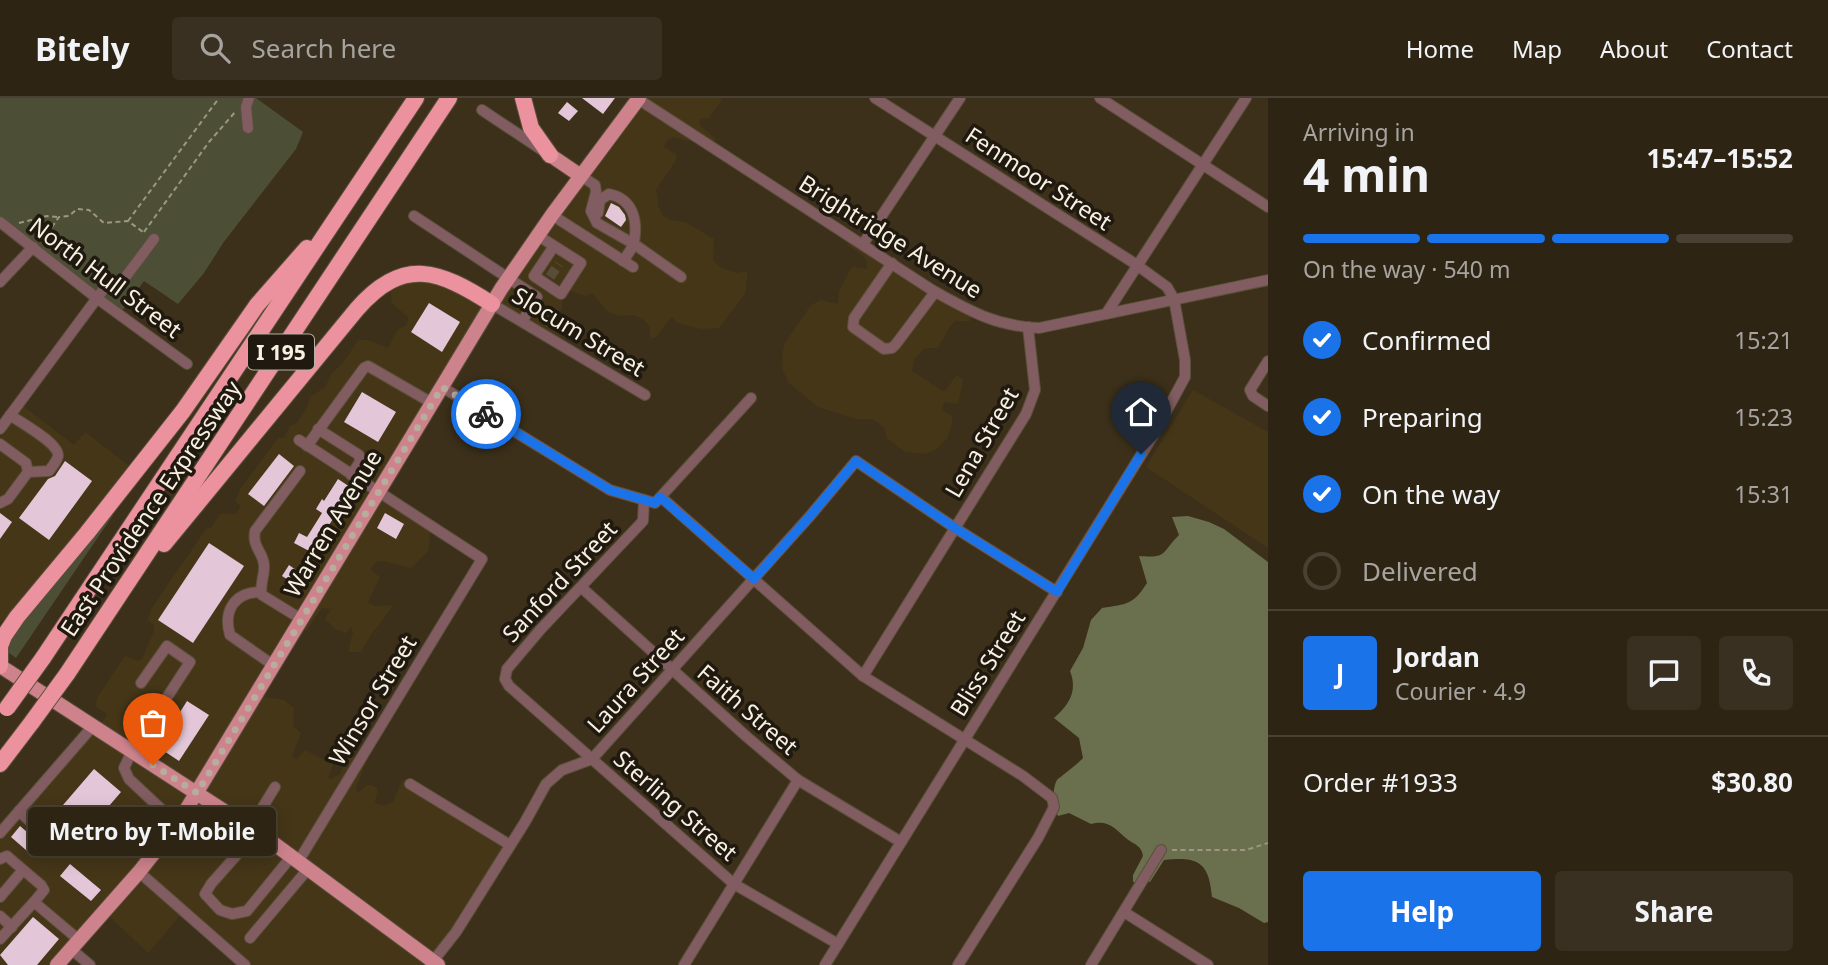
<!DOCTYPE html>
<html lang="en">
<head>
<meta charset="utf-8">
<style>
  :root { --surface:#2d2414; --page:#393022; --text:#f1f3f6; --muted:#a7a4a0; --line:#484134; --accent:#1a73e8 }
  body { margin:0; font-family:"Noto Sans",sans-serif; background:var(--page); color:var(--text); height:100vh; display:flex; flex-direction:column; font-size:26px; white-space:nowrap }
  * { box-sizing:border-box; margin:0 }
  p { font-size:23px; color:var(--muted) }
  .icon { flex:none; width:38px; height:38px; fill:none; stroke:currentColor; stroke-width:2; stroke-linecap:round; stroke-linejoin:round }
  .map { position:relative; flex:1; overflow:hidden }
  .side { display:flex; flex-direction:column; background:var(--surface); width:560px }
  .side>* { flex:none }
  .pin { position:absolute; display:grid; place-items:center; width:60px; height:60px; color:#fff; margin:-72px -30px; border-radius:50% 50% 50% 0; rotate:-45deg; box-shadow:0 0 7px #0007 }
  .pin .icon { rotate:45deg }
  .courier { position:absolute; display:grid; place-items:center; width:70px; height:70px; margin:-35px; border:5px solid #1a73e8; border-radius:50%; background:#fff; color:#222; box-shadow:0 2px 9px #0007 }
  .bubble { position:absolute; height:49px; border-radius:7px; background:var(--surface); box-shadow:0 4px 18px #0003,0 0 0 2px var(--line); font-size:23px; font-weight:700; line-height:49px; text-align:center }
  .overview em { font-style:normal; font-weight:700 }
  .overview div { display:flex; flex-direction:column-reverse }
  .overview { display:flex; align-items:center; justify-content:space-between; height:119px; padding:0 35px }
  h1 { font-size:46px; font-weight:700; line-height:52px }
  .bar { display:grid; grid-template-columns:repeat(4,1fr); gap:10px 7px; align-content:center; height:84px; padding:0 35px }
  .bar i { height:9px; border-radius:5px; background:var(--line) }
  .bar .active { background:var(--accent) }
  .bar p { grid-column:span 4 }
  .line { display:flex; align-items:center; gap:18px; padding:0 35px; border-top:2px solid var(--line) }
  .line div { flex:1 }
  .round { display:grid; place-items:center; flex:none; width:74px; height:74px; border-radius:7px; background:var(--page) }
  ol { padding:0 35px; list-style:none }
  li { display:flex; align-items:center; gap:21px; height:77px }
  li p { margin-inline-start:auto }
  li .icon { padding:7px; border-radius:50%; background:var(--accent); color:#fff; stroke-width:4 }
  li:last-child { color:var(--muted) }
  li i { width:38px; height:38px; border:4px solid var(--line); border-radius:50% }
  .primary-button { display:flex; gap:14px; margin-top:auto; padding:14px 35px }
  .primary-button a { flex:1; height:80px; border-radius:7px; background:var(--accent); color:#fff; font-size:28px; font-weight:700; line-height:80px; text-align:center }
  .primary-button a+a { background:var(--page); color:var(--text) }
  header { display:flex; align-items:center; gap:42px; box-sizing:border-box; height:98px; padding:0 35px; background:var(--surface); border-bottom:2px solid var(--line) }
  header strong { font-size:33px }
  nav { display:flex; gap:38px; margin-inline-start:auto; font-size:24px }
  .search { width:490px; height:63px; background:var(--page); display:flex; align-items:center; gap:18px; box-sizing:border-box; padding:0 24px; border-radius:7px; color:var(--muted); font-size:26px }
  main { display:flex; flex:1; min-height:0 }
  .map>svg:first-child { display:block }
  .built { fill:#453618 }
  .green { fill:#4c4f36 }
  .forest { fill:#6a6f4e }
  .building { fill:#e3c7d9 }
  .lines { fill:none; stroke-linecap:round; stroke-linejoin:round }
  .minor-tunnel { stroke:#584d38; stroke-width:10; stroke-dasharray:10 5; stroke-linecap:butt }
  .minor-casing { stroke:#5a4f3a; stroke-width:12 }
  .major-casing { stroke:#5a4f3a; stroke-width:16 }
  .highway-casing { stroke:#5a4f3a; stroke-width:18 }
  .path { stroke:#9e9583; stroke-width:2; stroke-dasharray:5 3.5; stroke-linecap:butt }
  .minor { stroke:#815c60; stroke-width:10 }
  .major { stroke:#ce838c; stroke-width:14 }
  .highway { stroke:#ec929e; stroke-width:16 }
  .highway-bridge-casing { stroke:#5a4f3a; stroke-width:18; stroke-linecap:butt }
  .highway-bridge { stroke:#ec929e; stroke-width:16 }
  .done { stroke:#b6ad9c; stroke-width:7; stroke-dasharray:0 12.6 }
  .route { stroke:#1a73e8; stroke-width:9 }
  .labels { text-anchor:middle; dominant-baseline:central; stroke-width:7; stroke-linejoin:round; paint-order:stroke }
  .shield { fill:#1f190f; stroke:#b7b0a3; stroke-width:2 }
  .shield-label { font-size:21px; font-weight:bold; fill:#f8f0e2 }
  .street-label { font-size:23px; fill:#f8f0e2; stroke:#1f190f }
</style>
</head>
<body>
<header>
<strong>Bitely</strong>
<div class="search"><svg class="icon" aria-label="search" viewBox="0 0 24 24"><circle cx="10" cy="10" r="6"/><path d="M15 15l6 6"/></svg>Search here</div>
<nav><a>Home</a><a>Map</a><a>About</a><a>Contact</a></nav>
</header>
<main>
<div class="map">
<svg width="1268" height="867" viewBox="0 0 1268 867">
  <rect width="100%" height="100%" fill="#3c301a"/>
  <g class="built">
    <polygon points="645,0 723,0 709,20 699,21 700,27 717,42 711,44 692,41 694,44 673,39 668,42 664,49 676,56 676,62 656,92 659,110 663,118 671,122 685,124 714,141 713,162 721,170 737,175 748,173 745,196 719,230 701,231 678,225 671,219 656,239 650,241 650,229 645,223 634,217 619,218 607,213 592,195 585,198 568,192 562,198 562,211 555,216 556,230 562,238 557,240 494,211 510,182"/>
    <polygon points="849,145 853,145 972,216 970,223 955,223 950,228 938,250 925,250 914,261 912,273 944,294 957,277 963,282 958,306 944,304 942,312 952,318 952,323 948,339 937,351 925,356 905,354 887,340 884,329 873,321 856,321 818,309 789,285 783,273 782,257 785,245 811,207 821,202 838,206 839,193 852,169 867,171 867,164 864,158 847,147"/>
    <polygon points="422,180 493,209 382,395 430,427 429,452 411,470 383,463 376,464 372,469 371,472 380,479 368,504 375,508 393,507 380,526 373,533 361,554 348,554 353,534 351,529 346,535 335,531 325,521 331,511 322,510 307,532 305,532 303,528 259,598 284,602 294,610 293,628 301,635 292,658 296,662 305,652 331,665 333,667 328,680 331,681 340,676 345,663 353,658 357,663 365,666 356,690 357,695 367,687 372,687 378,691 375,705 384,708 393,704 402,682 409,681 508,747 436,867 243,867 185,812 148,855 110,819 65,867 0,867 0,738 98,631 107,616 95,608 98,598 125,558 139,563 142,561 154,533 154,527 147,522 151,511 206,431 211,430 221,415 236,416 241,408 235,404 241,390 278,340 284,340 290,328 297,325 307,310 310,299 325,289 332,275 343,265 358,242 368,242 388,250 398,231 405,228 409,220 392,205 390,187"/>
    <polygon points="1193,292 1268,334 1268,450 1146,369"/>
    <polygon points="23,308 74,347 85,334 132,370 34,488 5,522 0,524 0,339"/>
  </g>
  <g class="green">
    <polygon points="0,0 256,0 303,34 296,51 223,145 204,175 178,206 144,183 119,217 0,125"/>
    <polygon points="109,416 113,417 16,560 5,552 8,540"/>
  </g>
  <path class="forest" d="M 1188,418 L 1209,424 L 1224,431 L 1268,464 L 1268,824 L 1264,825 L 1239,810 L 1212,799 C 1209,765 1199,758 1164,762 L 1150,784 L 1143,782 L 1139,785 L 1133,784 L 1133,777 L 1143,758 C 1141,747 1135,747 1127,741 C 1115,731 1109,721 1091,726 L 1069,715 L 1058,718 C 1053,707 1052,690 1057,682 C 1059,680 1079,665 1083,660 L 1079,640 L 1054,620 C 1069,607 1078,593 1070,573 L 1083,550 L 1091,522 L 1102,510 C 1127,506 1133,507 1147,485 L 1139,458 C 1168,460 1160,456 1179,437 L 1172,419 Z"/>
  <g class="building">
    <polygon points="582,0 615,0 603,16"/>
    <polygon points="567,4 578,13 569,23 558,15"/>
    <polygon points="611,105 619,109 625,117 626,122 621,129 605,118"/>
    <polygon points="429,205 460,224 442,254 411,234"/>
    <polygon points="362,294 396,314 378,344 344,324"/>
    <polygon points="279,356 294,368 264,408 248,396"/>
    <polygon points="65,363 92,383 49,442 19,420 48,381 55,378"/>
    <polygon points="338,381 353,391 329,427 330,428 322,441 319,439 311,454 294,445 299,435 307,439 322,415 316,411 322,401 324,403"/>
    <polygon points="0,415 12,424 0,441"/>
    <polygon points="385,415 404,426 396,441 377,430"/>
    <polygon points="209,445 244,468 193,545 158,522"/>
    <polygon points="289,467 303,477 296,487 282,478"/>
    <polygon points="187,603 209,617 179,663 158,649"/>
    <polygon points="94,671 121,694 67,757 48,741 34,759 11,739 20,728 34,740 44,738 47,733 45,728"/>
    <polygon points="126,722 148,741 133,759 110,739"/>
    <polygon points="70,766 101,792 91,803 60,778"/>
    <polygon points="33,819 59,841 37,867 8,867 0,857"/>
  </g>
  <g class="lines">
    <polyline class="minor-tunnel" points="550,179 559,166"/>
    <defs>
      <g id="minor">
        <polyline points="1100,0 1268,109"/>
        <path d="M 638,1 L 932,192 C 970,213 995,228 1039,230 L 1268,182"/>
        <polyline points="482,12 542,52"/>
        <polyline points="248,30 246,9 249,0"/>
        <polyline points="581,78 595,87 596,94 591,113 597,125 634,146 681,179"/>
        <path d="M 598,115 L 600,102 L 609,96 C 633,101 638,122 634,144 C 633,150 627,157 623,163"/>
        <polyline points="552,117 633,169"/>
        <polyline points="414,118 537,199 523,222"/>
        <polyline points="0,124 98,201 187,266"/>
        <polyline points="537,137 581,165 561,196 534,178 554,148"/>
        <polyline points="863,146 960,0"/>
        <polyline points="892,165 854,220 853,229 884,251 892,250 896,246 935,194"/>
        <polyline points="0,184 33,149"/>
        <polyline points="492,206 645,297"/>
        <polyline points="1106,216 1246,0"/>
        <polyline points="1268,263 1250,292 1253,298 1268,308"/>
        <polyline points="442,289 610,392 655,405 751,300"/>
        <path d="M 10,317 C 21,325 59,345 58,358 C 57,363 52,369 49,373 L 28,374"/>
        <polyline points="0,331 103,192 109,186 121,185 154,141"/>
        <polyline points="318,331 359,357 360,364 351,377"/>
        <polyline points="0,346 26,365 28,374 8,401 0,405"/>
        <polyline points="307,348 364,270 368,268 432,305"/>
        <path d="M 300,373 L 255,433 C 252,450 263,453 264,467 C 265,478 259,487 262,497 L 301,521"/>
        <polyline points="661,399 863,578 1023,678 1052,700 1054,709 1038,740 958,867"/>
        <polyline points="644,402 643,423 540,532 507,571 505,581 509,588 734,786 838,846"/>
        <polyline points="582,490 747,639 798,682 901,744"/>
        <path d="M 261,494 C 234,494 223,513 230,537 L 273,567"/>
        <polyline points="863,578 1026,316 1035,292 1028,229"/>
        <polyline points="141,585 167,548 190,564 132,653 124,670 129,681 177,726"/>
        <polyline points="410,686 510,747"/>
        <polyline points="19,713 39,732"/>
        <polyline points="250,730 275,689"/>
        <polyline points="257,734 211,786 205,796 220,812 232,816 247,813 291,759"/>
        <polyline points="0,735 93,628"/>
        <polyline points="0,761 7,758 41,787 44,792 34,804"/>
        <polyline points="298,764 482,461 299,342"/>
        <polyline points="139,774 245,867"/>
        <polyline points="0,799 23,772"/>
        <polyline points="1124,814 1208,867"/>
        <polyline points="0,818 12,829"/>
        <polyline points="250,840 308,771"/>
        <polyline points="0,841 34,804 79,842"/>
        <polyline points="71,851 90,867"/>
        <polyline points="430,867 456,834 525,724 546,686 562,672 592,661 810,418 856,363 955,430 1057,494"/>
        <polyline points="684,867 798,682"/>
        <polyline points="825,867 1154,336 1185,279 1185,262 1174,201 1167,189 1134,165 875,0"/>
        <polyline points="1091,867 1161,752"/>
      </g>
      <g id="major">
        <polyline points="550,57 581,78"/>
        <polyline points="0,568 269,742 438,867"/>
        <polyline points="57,867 139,774 180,722 501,191 552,117 639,0"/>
      </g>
      <g id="highway">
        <polyline points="523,0 531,30 550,57"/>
        <path d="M 164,446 L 357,211 C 404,157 440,173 492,206"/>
        <polyline points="43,560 416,0"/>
        <polyline points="0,568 0,548 4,538 17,519 87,435 183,313 257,207 307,150"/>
        <polyline points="67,576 449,0"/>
        <polyline points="0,666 32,624"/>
      </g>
    </defs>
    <use href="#minor" class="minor-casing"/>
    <use href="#major" class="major-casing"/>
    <use href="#highway" class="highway-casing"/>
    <g class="path">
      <polyline points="128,123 219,0"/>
      <polyline points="19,125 47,118 58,119"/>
      <polyline points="144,134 209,44 236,13"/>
      <polyline points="42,143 59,119 69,118 77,111 89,112 104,125 128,123 143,134"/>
      <polyline points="1172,752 1246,752 1268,745"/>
    </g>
    <use href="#minor" class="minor"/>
    <use href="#major" class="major"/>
    <use href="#highway" class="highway"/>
    <defs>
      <g id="highway-bridge">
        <polyline points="7,610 43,560"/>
        <polyline points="32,624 67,576"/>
      </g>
    </defs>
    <use href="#highway-bridge" class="highway-bridge-casing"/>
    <use href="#highway-bridge" class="highway-bridge"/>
  </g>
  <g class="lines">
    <polyline class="done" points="153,667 197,695 442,289 486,316"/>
    <polyline class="route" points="486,316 610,392 655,405 660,399 754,481 810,418 856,363 955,430 1057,494 1141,356"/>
  </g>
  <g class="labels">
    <rect class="shield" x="248" y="236.5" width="66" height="35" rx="5"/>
    <g class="shield-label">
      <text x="281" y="254">I 195</text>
    </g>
    <g class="street-label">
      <text transform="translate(1039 80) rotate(33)">Fenmoor Street</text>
      <text transform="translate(891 138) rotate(32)">Brightridge Avenue</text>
      <text transform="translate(106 179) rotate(37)">North Hull Street</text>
      <text transform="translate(579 233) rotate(31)">Slocum Street</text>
      <text transform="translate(981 344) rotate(-60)">Lena Street</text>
      <text transform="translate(150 410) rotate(-56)">East Providence Expressway</text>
      <text transform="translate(332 425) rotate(-59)">Warren Avenue</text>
      <text transform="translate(559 483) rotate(-47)">Sanford Street</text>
      <text transform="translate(987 565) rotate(-58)">Bliss Street</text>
      <text transform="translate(635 582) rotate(-48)">Laura Street</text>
      <text transform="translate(372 602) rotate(-59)">Winsor Street</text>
      <text transform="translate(748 611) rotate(41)">Faith Street</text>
      <text transform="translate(676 707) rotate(41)">Sterling Street</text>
    </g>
  </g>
</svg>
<div class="pin" style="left:153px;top:667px;background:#ea580c"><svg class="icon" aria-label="bag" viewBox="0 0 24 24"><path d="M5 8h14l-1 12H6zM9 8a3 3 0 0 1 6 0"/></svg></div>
<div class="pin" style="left:1141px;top:356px;background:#1f2937"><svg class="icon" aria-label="home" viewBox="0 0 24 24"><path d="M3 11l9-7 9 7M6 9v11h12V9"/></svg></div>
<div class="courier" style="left:486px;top:316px"><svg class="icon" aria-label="bike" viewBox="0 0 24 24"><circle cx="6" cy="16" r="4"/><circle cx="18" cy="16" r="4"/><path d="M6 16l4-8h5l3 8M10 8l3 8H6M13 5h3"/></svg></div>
<div class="bubble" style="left:28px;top:709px;width:248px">Metro by T-Mobile</div>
</div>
<section class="side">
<div class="overview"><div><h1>4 min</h1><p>Arriving in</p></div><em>15:47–15:52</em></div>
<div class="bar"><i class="active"></i><i class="active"></i><i class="active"></i><i></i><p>On the way · 540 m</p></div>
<ol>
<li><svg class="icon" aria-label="check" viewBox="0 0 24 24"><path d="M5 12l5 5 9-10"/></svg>Confirmed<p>15:21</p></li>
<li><svg class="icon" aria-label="check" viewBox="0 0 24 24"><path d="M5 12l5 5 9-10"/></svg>Preparing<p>15:23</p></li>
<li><svg class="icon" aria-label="check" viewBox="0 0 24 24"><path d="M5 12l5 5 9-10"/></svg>On the way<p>15:31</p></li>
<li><i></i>Delivered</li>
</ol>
<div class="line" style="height:126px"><b class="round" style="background:var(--accent);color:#fff">J</b><div><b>Jordan</b><p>Courier · 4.9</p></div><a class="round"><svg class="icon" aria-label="chat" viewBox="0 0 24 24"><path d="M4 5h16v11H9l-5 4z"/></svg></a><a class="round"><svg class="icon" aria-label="phone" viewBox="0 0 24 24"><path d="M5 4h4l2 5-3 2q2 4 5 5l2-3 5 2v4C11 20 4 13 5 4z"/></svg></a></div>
<div class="line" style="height:91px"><div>Order #1933</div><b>$30.80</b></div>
<div class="primary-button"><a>Help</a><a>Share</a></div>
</section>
</main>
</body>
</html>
